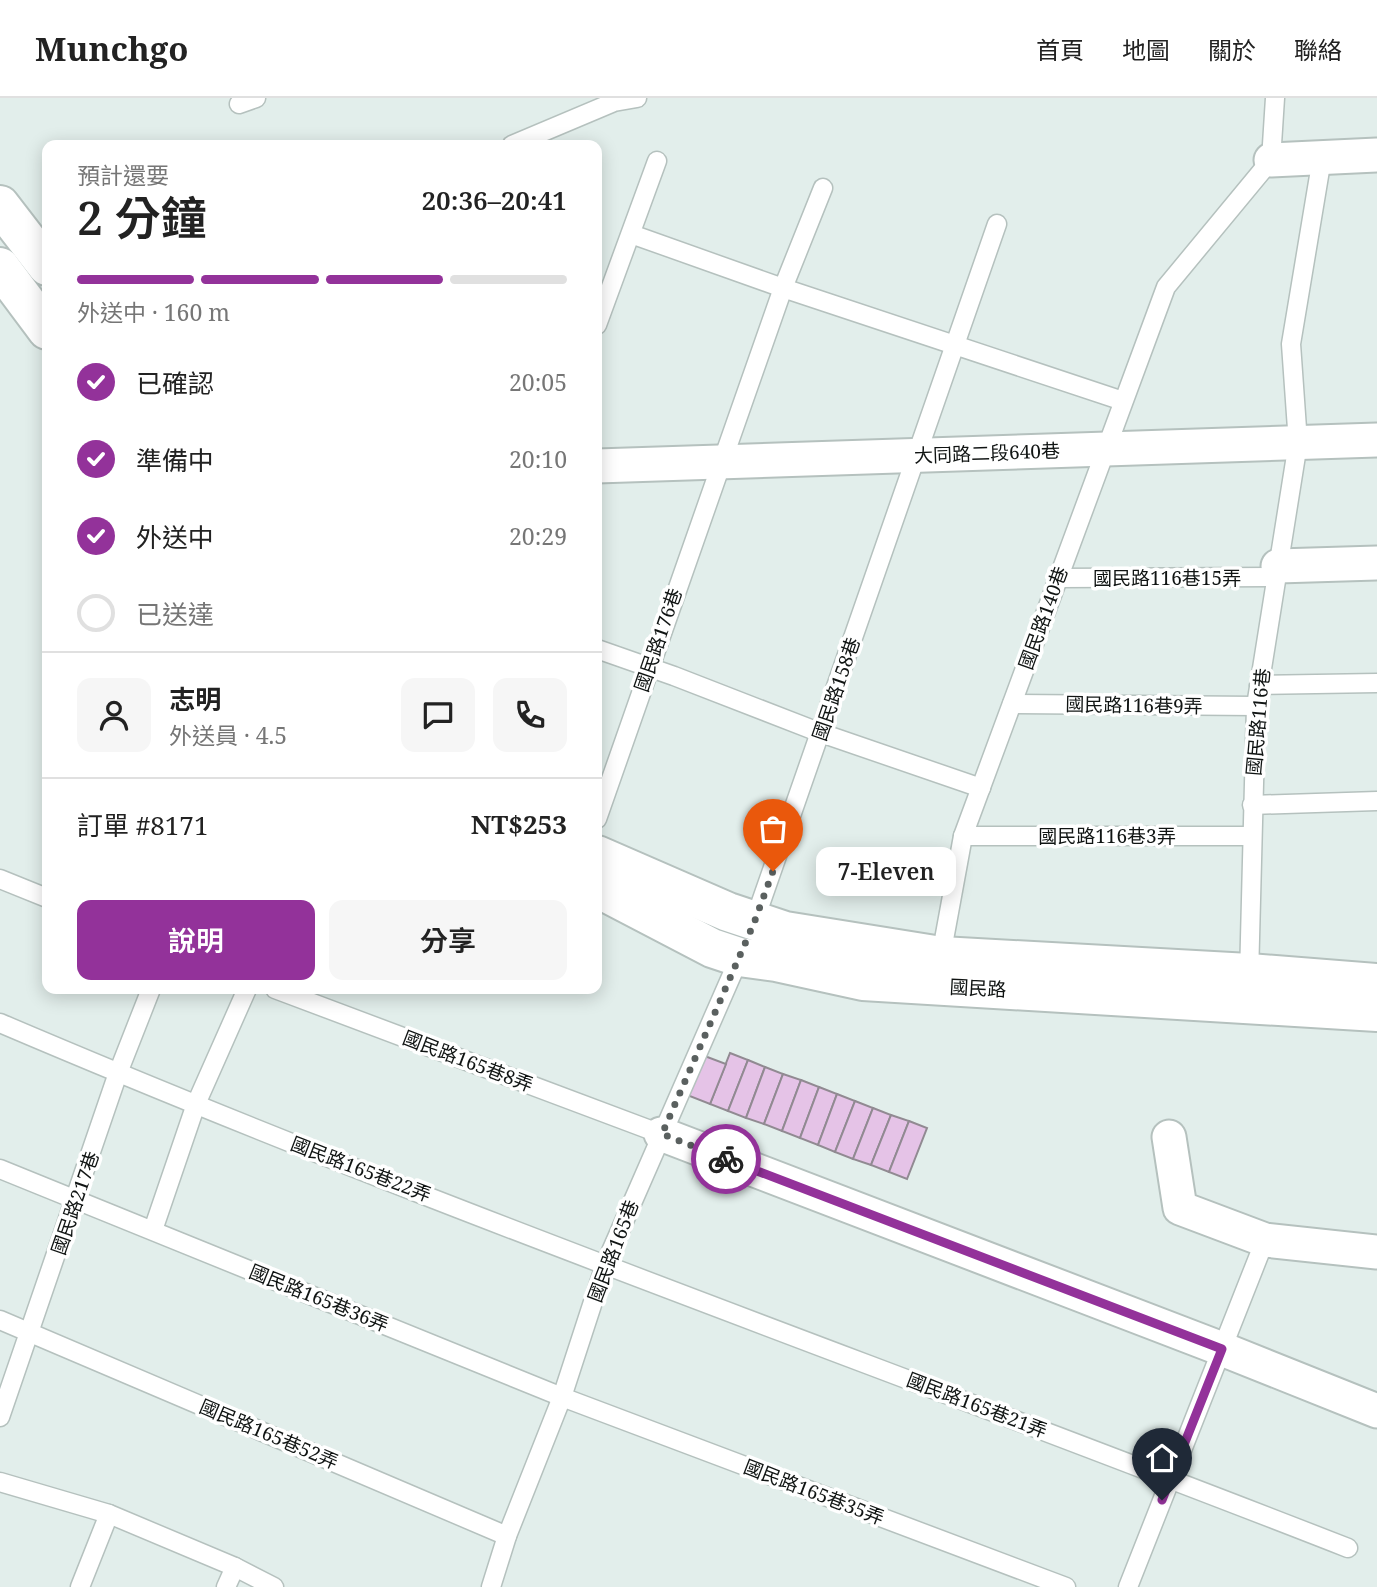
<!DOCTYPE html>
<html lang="zh-TW">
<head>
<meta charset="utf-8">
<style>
  :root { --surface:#fff; --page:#f6f6f6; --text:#222; --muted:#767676; --line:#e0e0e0; --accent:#93329a }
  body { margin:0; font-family:"Noto Serif","Noto Sans TC",serif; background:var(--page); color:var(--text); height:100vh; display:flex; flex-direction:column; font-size:26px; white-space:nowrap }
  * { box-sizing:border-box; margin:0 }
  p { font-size:23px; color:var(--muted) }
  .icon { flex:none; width:38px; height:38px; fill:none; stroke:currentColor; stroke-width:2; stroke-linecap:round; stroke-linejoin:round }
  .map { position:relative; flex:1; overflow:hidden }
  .side { position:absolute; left:42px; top:42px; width:560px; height:854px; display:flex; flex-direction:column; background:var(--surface); border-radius:14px; box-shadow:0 4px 18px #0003 }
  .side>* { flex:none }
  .pin { position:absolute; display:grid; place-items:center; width:60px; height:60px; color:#fff; margin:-72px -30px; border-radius:50% 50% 50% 0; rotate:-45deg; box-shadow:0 0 7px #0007 }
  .pin .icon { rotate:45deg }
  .courier { position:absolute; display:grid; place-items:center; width:70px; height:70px; margin:-35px; border:5px solid #93329a; border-radius:50%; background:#fff; color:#222; box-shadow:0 2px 9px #0007 }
  .bubble { position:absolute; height:49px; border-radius:14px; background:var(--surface); box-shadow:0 4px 18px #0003; font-size:23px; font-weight:600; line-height:49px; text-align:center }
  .overview em { font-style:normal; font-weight:600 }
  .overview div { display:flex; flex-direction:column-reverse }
  .overview { display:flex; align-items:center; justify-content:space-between; height:119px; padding:0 35px }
  h1 { font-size:46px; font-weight:600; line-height:52px }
  .bar { display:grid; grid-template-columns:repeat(4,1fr); gap:10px 7px; align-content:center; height:84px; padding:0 35px }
  .bar i { height:9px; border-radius:5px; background:var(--line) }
  .bar .selected { background:var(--accent) }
  .bar p { grid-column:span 4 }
  .line { display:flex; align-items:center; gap:18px; padding:0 35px; border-top:2px solid var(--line) }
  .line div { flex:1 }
  .round { display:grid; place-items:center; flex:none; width:74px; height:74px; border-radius:14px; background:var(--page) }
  ol { padding:0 35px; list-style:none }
  li { display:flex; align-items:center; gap:21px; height:77px }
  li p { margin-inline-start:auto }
  li .icon { padding:7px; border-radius:50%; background:var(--accent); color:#fff; stroke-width:4 }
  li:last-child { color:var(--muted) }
  li i { width:38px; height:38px; border:4px solid var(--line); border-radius:50% }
  .action { display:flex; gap:14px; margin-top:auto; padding:14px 35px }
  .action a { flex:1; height:80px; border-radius:14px; background:var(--accent); color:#fff; font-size:28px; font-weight:600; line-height:80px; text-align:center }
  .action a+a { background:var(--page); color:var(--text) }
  header { display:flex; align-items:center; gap:42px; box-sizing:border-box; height:98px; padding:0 35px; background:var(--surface); border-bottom:2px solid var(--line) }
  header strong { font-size:33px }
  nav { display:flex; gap:38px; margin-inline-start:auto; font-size:24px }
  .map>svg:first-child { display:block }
  .building { fill:#e5c3e7; stroke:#918a92; stroke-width:2 }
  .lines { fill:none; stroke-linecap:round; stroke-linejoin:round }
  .service-casing { stroke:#b5c1be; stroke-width:21 }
  .minor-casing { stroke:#b5c1be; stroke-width:37 }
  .tertiary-casing { stroke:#b5c1be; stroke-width:42 }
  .service { stroke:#fff; stroke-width:18 }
  .minor { stroke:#fff; stroke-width:33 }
  .tertiary { stroke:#fff; stroke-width:38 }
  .done { stroke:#5a605f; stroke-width:7; stroke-dasharray:0 12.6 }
  .route { stroke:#93329a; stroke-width:9 }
  .labels { text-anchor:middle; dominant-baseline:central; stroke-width:7; stroke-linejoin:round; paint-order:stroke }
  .street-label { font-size:19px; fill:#101413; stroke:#fff }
</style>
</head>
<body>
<header>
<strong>Munchgo</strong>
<nav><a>首頁</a><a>地圖</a><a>關於</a><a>聯絡</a></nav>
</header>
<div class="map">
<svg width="1377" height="1489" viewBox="0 0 1377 1489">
  <rect width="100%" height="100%" fill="#e2eeeb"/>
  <g class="building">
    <polygon points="730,955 748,962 728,1013 710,1006"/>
    <polygon points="702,957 726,966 710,1006 687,997"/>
    <polygon points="748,962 765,969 746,1020 728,1013"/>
    <polygon points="765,969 783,976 764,1026 746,1020"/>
    <polygon points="783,976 801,982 782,1033 764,1026"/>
    <polygon points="801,982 819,989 800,1040 782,1033"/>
    <polygon points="819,989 837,996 818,1047 800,1040"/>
    <polygon points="837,996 855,1003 835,1054 818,1047"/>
    <polygon points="855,1003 873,1010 853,1061 835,1054"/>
    <polygon points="873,1010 891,1017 871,1067 853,1061"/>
    <polygon points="891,1017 909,1023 889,1074 871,1067"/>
    <polygon points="909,1023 927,1030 907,1081 889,1074"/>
  </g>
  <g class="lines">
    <defs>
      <g id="service">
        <polyline points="239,6 256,0"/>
        <polyline points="512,47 614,4 637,0"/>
        <polyline points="631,136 783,190 1123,303"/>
        <polyline points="597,227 657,63"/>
        <polyline points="1058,480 1276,479"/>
        <polyline points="597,551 674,578 821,635 981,690"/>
        <polyline points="1259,587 1377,585"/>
        <polyline points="1012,606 1256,608"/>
        <polyline points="1252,707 1377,703"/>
        <polyline points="597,721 783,190 823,90"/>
        <polyline points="963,738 1251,738"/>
        <polyline points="0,781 47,800"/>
        <polyline points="753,827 997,126"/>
        <polyline points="941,858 963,738 1166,189 1271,62 1275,0"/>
        <polyline points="1249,879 1256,608 1298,345 1291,246 1322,60"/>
        <polyline points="275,891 661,1036"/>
        <path d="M 0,925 C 443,1114 899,1274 1348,1450"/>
        <polyline points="0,1071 562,1299 1066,1489"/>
        <polyline points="153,1132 196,1006 247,891"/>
        <polyline points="0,1222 507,1438"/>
        <polyline points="0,1319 118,975 151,891"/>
        <polyline points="0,1384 109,1416 235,1469 274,1489"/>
        <polyline points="80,1489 109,1416"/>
        <polyline points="226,1489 235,1469"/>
        <polyline points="491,1489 507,1438 562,1299 605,1167 741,856"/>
        <polyline points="1128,1489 1265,1142"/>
      </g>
      <g id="minor">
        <polyline points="1271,62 1377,57"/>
        <polyline points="597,368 1377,342"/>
        <polyline points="1278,468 1377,465"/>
        <polyline points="661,1036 1222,1251 1377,1313"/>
        <polyline points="1169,1039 1180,1110 1265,1142 1377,1154"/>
      </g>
      <g id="tertiary">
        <polyline points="0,107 47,168"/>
        <polyline points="0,169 47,232"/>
        <polyline points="597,757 728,814 785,833 941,858 1249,875 1377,885"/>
        <polyline points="597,790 712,850 739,859 776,864 863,883 1377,914"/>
      </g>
    </defs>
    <use href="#service" class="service-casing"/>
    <use href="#minor" class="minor-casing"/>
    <use href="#tertiary" class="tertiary-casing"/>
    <use href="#service" class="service"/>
    <use href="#minor" class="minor"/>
    <use href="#tertiary" class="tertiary"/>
  </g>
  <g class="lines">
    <polyline class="done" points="726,1061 662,1036 754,825 773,773"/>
    <polyline class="route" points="726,1061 1222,1251 1162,1402"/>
  </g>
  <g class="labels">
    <g class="street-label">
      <text transform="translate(987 355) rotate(-2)">大同路二段640巷</text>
      <text x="1167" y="480">國民路116巷15弄</text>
      <text transform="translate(1043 520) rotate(-70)">國民路140巷</text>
      <text transform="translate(658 542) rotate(-71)">國民路176巷</text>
      <text transform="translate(836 591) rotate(-71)">國民路158巷</text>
      <text transform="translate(1134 607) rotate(1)">國民路116巷9弄</text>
      <text transform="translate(1258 624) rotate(-85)">國民路116巷</text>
      <text x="1107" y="738">國民路116巷3弄</text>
      <text transform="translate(978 890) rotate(3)">國民路</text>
      <text transform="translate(468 963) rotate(21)">國民路165巷8弄</text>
      <text transform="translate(361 1071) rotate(21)">國民路165巷22弄</text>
      <text transform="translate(75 1105) rotate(-71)">國民路217巷</text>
      <text transform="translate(613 1153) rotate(-69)">國民路165巷</text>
      <text transform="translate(319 1200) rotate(22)">國民路165巷36弄</text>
      <text transform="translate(977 1307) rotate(21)">國民路165巷21弄</text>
      <text transform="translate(269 1336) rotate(23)">國民路165巷52弄</text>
      <text transform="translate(814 1394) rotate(21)">國民路165巷35弄</text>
    </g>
  </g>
</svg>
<div class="pin" style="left:773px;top:773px;background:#ea580c"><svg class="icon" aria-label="bag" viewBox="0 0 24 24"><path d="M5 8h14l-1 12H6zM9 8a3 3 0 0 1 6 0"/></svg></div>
<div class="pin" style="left:1162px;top:1402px;background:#1f2937"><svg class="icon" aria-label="home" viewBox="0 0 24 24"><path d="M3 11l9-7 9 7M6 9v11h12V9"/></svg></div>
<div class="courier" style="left:726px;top:1061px"><svg class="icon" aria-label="bike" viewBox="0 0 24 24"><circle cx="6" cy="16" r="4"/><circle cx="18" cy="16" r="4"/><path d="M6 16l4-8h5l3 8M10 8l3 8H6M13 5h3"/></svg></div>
<div class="bubble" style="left:816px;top:749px;width:140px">7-Eleven</div>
<section class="side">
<div class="overview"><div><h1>2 分鐘</h1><p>預計還要</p></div><em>20:36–20:41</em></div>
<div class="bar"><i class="selected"></i><i class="selected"></i><i class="selected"></i><i></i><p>外送中 · 160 m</p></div>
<ol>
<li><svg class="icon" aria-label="check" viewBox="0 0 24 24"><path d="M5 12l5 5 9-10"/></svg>已確認<p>20:05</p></li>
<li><svg class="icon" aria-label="check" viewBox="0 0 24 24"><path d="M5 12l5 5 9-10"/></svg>準備中<p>20:10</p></li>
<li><svg class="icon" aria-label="check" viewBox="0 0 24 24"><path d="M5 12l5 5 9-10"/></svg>外送中<p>20:29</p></li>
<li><i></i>已送達</li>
</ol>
<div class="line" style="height:126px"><a class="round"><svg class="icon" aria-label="person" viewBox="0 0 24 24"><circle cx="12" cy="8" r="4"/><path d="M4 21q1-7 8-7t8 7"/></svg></a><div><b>志明</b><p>外送員 · 4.5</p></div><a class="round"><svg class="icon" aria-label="chat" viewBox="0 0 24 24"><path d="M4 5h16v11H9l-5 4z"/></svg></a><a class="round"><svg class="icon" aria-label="phone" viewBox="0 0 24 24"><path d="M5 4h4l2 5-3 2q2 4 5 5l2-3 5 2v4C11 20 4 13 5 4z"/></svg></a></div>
<div class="line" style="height:91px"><div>訂單 #8171</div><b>NT$253</b></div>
<div class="action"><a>說明</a><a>分享</a></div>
</section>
</div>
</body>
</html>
